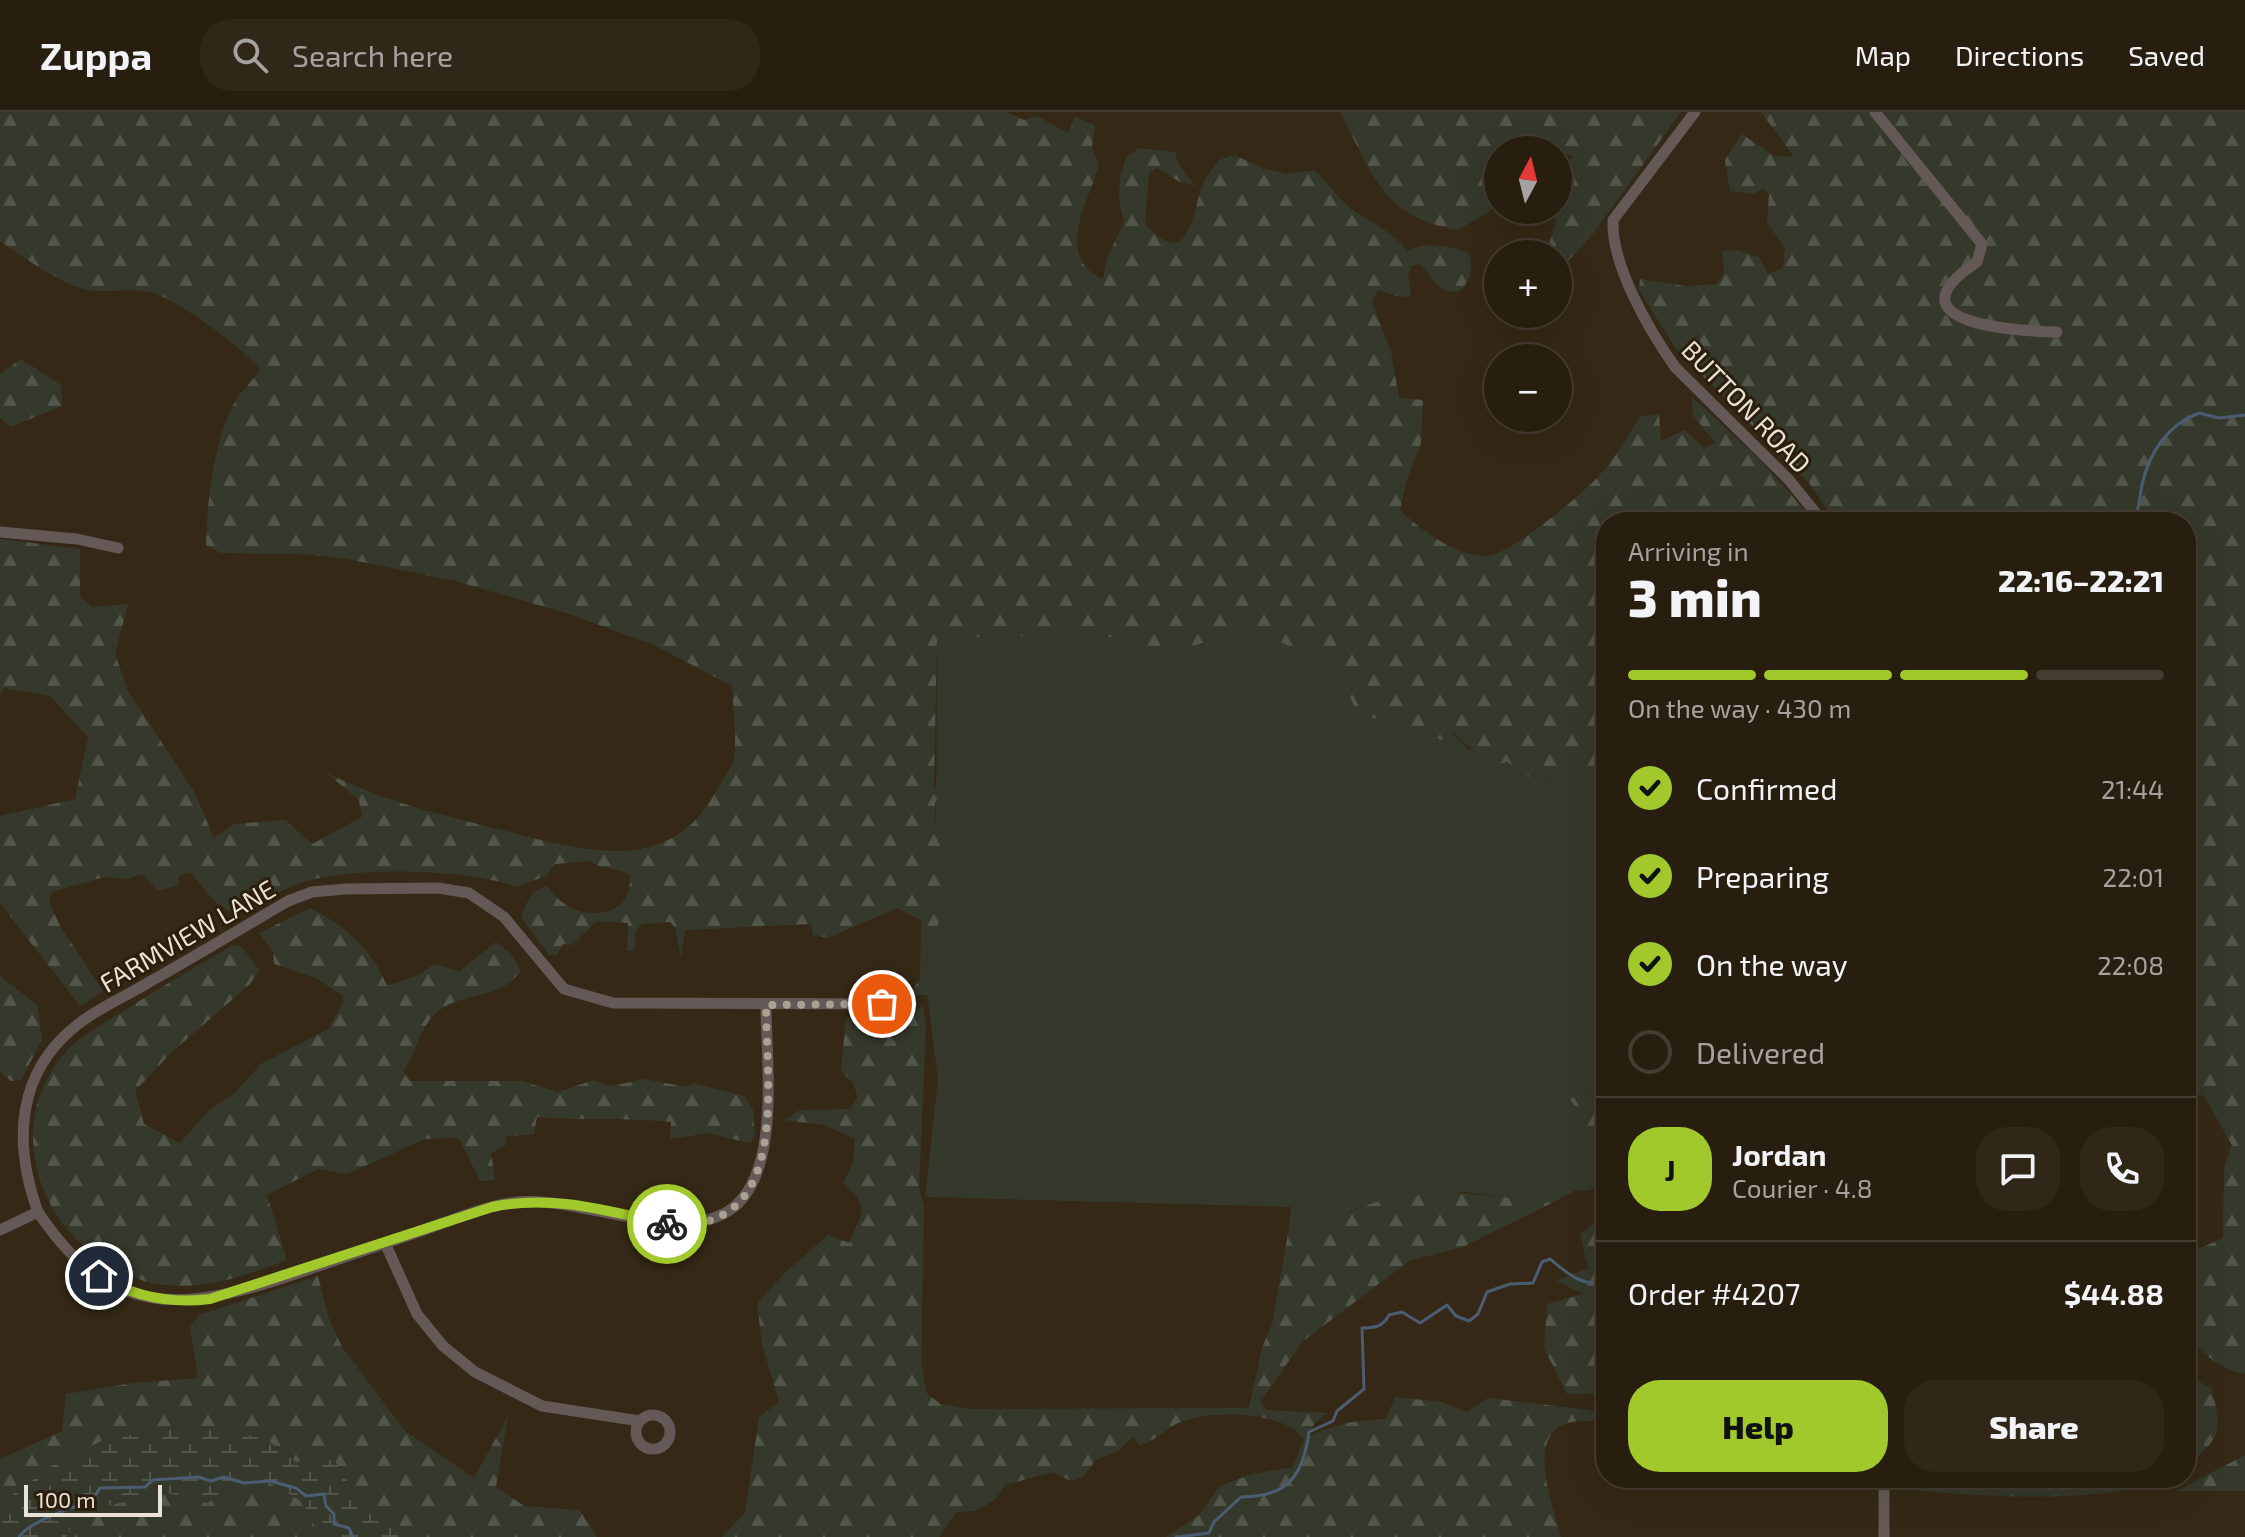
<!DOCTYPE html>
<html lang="en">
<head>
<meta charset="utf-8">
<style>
  :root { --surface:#281e10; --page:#302719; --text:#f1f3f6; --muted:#a5a29f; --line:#443c30; --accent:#a1c92b }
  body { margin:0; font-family:"Exo 2",sans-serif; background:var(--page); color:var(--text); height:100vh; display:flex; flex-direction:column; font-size:30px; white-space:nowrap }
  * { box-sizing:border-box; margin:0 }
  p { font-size:26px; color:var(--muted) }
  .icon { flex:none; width:44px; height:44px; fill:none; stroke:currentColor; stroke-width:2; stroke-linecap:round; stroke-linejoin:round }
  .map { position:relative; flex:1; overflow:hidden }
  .drawer { position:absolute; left:1596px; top:400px; width:600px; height:976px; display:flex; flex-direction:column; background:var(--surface); border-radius:32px; box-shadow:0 8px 32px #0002,0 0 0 2px var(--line) }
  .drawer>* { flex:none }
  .needle { width:52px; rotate:7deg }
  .fabs { position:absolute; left:1484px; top:24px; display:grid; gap:16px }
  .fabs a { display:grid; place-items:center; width:88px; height:88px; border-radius:50%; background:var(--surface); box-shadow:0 8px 32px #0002,0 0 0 2px var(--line); font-size:40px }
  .scale { position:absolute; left:24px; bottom:20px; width:138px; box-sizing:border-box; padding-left:8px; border:4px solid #eae2d7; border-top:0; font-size:22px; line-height:28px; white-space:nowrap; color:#eae2d7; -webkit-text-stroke:6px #2b1e0d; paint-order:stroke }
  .pin { position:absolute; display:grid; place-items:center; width:68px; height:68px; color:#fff; margin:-34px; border:4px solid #fff; border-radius:50%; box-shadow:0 2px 8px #0007 }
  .courier { position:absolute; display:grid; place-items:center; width:80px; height:80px; margin:-40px; border:6px solid #a1c92b; border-radius:50%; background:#fff; color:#222; box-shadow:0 2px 10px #0007 }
  .summary em { font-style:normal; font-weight:800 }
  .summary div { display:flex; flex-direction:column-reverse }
  .summary { display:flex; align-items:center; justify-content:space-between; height:136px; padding:0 32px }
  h1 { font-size:52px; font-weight:800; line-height:60px }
  .bar { display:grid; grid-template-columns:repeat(4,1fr); gap:12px 8px; align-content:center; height:96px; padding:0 32px }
  .bar i { height:10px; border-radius:6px; background:var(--line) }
  .bar .active { background:var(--accent) }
  .bar p { grid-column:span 4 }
  .line { display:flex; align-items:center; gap:20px; padding:0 32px; border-top:2px solid var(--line) }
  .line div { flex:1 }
  .round { display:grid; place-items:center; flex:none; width:84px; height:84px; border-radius:32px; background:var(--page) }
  ol { padding:0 32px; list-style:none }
  li { display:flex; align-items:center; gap:24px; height:88px }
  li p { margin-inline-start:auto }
  li .icon { padding:8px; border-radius:50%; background:var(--accent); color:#111; stroke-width:4 }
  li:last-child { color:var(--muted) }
  li i { width:44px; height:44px; border:4px solid var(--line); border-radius:50% }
  .cta { display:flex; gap:16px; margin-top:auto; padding:16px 32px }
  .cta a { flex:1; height:92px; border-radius:32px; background:var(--accent); color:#111; font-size:32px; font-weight:800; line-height:92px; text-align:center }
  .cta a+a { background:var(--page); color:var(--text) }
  header { display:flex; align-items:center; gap:48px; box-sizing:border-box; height:112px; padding:0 40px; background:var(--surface); border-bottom:2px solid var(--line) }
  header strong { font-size:38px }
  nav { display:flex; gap:44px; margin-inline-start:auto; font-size:28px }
  .search { width:560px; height:72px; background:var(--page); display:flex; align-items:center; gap:20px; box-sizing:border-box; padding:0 28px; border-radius:32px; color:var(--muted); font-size:30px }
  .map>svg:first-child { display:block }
  .grass { fill:#35392b }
  .forest { fill:url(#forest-firs) }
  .wetland { fill:url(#wetland-marsh) }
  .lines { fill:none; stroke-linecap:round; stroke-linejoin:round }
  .stream { stroke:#4b5d72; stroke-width:3 }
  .street { stroke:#645956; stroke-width:11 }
  .done { stroke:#aba193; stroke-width:8; stroke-dasharray:0 14.4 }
  .route { stroke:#a1c92b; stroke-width:10 }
  .labels { text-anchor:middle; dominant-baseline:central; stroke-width:6; stroke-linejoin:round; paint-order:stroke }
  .street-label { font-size:26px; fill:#eae2d7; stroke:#2b1e0d }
</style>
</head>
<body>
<header>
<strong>Zuppa</strong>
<div class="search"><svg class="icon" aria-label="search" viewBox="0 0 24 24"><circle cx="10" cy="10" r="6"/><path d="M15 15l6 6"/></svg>Search here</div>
<nav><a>Map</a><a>Directions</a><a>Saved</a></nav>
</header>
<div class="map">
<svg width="2245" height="1425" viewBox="0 0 2245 1425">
  <defs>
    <pattern id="forest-firs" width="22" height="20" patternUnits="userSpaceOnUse" patternTransform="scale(2)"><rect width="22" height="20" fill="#35392b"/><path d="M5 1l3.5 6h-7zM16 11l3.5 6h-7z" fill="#525549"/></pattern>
    <pattern id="wetland-marsh" width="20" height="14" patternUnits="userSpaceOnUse" patternTransform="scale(2)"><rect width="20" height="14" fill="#35392b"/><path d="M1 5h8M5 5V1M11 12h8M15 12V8" fill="none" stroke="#525549"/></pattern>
  </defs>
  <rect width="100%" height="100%" fill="#352816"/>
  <polygon class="grass" points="1242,520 1259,521 1340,556 1356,600 1452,620 1469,638 1506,650 1539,671 1563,659 1606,652 1606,983 1595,975 1570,987 1594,1024 1606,1029 1606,1071 1597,1071 1589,1079 1576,1078 1552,1091 1465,1080 1360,1095 1318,1116 1288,1122 1291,1095 925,1085 938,967 924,857 951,770 936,722 937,526 1093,523 1123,527 1166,541"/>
  <g class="forest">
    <path d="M 0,0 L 1006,0 L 1024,8 L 1037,4 L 1068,21 L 1075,5 L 1095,13 L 1092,36 L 1099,53 C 1089,89 1053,145 1103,167 L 1107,146 L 1124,110 L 1119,88 L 1120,65 L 1126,46 L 1139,36 L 1175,40 L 1178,51 L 1195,74 L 1178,69 L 1157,56 L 1149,61 L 1145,112 C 1189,160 1192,103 1202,74 C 1206,64 1213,56 1219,48 L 1234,43 L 1265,57 L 1288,62 L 1314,58 C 1327,68 1335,84 1348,94 C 1367,109 1394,120 1407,139 C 1429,129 1446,134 1469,141 C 1474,155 1470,171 1458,180 C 1433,180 1436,164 1419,152 L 1411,154 L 1408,163 L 1411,184 L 1400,185 L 1378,178 L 1372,189 L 1391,240 L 1399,286 L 1423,288 L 1421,331 L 1407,367 L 1400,398 C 1420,418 1462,449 1492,443 C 1515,438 1580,384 1597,366 C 1614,348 1627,327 1639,305 L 1659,302 L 1661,329 L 1684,318 L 1705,336 L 1715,331 L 1693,303 L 1691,284 L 1759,347 L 1816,410 L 1606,410 L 1606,652 L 1563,659 L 1538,671 L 1507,650 L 1490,654 L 1453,620 L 1442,628 L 1356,600 L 1339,556 L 1259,521 L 1242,520 L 1166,541 L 1129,535 L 1123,527 L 1093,523 L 937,526 L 934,673 L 941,680 L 935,691 L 936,722 L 952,770 L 924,856 L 928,883 L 908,883 L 920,867 L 921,808 L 897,796 L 828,826 L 813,823 L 811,812 L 685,818 L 681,845 L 675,816 L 670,810 L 642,812 L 636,819 L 634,839 L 627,839 L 628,811 L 597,809 L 572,833 L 563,832 L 557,843 L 549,843 L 521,806 C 527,790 530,779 547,774 C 554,782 561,791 571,796 C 599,809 632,798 630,764 C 618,754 602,759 590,749 L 555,752 L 546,764 L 517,775 C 468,757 354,754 304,770 C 280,777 259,792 238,804 L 216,791 L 190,760 L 179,764 L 178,773 L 158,779 L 142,762 L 127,767 L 104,765 L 52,780 L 49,789 L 60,814 L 103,879 L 80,894 L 0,791 L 0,704 L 75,687 L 88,625 L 50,584 L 3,576 L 0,584 L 0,427 L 80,437 L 80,484 L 92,495 L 128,492 L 115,542 L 128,579 L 195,681 L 214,726 L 234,712 L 285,708 L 312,732 L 362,705 L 359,688 L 325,660 C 380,688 438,702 498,717 C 577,737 669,768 716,679 C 721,670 732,657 734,647 C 737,624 733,597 732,574 L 654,533 L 569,502 L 455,469 L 347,447 L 303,442 L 221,441 L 206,433 C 207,389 214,325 237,286 C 244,276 254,268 260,257 C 243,236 175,185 149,180 C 127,175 102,183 81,176 C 52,167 25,146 0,129 Z"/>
    <path d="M 1340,0 L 1681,0 L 1592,123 L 1558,160 L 1558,142 L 1546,142 L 1556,110 L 1553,98 L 1558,98 L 1558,65 L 1573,45 C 1548,32 1525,38 1498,38 L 1498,94 L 1458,118 C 1381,105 1372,60 1340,0 Z"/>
    <path d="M 1761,0 L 2245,0 L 2245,1262 C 2219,1257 2204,1242 2186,1223 L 2186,1137 L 2191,1140 L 2223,1126 L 2224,1056 L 2232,1033 L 2204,984 L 2186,979 L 2186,410 L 1836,410 L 1809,371 L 1676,237 L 1639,178 L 1640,167 L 1685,174 L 1717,172 L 1724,161 L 1722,139 L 1737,138 L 1759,145 L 1768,162 L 1783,156 L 1785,136 L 1767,110 L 1769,82 L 1763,77 L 1753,82 L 1730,79 L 1725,48 L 1742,22 L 1774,44 L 1794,45 Z"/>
    <polygon points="21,247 61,273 62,294 11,315 0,306 0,262"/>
    <path d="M 310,796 C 344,813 373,838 387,874 L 419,863 L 434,852 L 460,859 L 496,830 L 511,842 L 521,859 C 495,892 459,877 433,904 C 419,919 416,942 403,959 L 410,969 L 521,969 L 559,980 L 593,968 L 612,974 L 644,967 L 687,975 L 693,971 L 744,984 L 753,997 L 755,1024 L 750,1031 L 706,1021 L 670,1027 L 671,1010 C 626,1005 582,1009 537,1005 L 534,1022 L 507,1024 L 505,1034 L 491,1041 L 495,1068 L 480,1069 L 459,1026 L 425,1027 L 347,1062 L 318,1057 L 267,1083 L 287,1148 C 242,1165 200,1180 151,1171 C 140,1169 128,1162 118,1157 C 38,1118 3,1014 64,942 C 76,927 96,916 113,906 C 152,880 192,857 233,833 L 242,835 L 259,858 L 250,872 L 172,940 L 135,979 L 144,1012 L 180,1031 L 209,998 L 235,981 L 261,952 L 328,917 L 343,891 L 343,884 L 316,866 L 274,852 L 273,839 L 259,821 Z"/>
    <polygon points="0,864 37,893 42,928 21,968 11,969 0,960"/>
    <path d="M 923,892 L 926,916 L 919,1075 L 924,1094 L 921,1251 L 927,1282 L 941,1292 L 968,1297 L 1249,1296 L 1262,1236 L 1272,1212 L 1288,1122 C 1321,1118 1348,1098 1380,1089 C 1439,1074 1493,1084 1552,1091 L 1463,1135 L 1409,1149 L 1302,1230 L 1261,1289 L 1266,1298 L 1327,1301 L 1315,1311 L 1306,1326 C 1333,1312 1356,1308 1386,1307 L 1395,1285 L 1442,1290 L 1467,1300 L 1488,1286 L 1598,1299 L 1606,1303 L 1606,1309 C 1594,1310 1579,1308 1568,1311 C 1524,1323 1554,1396 1561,1425 L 1166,1425 L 1198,1404 L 1220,1374 L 1252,1362 L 1293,1355 L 1304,1328 C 1286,1297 1197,1296 1171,1315 C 1160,1323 1152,1329 1139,1334 L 1134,1324 L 1117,1340 L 1096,1348 L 1083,1365 L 1071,1369 L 1053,1360 L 1005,1373 L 996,1387 L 976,1399 L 957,1400 L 939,1425 L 722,1425 L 745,1401 L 759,1305 L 779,1290 L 762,1232 L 757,1191 L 786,1160 L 828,1123 L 849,1131 C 863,1099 870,1095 843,1071 L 853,1052 L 855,1027 L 824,1013 L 784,1008 L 800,998 L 849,997 L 858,986 L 853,971 L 841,959 L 846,905 L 894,925 Z"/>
    <polygon points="1595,975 1606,983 1606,1029 1594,1024 1570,987"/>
    <polygon points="1606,1102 1606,1282 1567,1282 1544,1236 1547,1192 1583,1182 1557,1169 1588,1156 1580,1122"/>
    <polygon points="318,1164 329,1207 342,1235 405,1319 474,1366 508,1304 496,1375 524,1394 580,1398 597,1425 406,1425 362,1392 334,1348 296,1350 263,1325 178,1314 106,1327 51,1354 0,1392 0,1347 62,1319 66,1282 133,1271 198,1266 190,1216 199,1203"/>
    <path d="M 2186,1262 L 2212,1277 C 2222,1320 2221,1326 2186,1354 Z"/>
    <polygon points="2245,1343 2245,1379 2177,1379"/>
    <polygon points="254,1362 302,1389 320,1425 66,1425 78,1401 164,1380 207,1391"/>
    <path d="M 1902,1366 L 2167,1366 C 2099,1394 1976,1384 1902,1377 Z"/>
  </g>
  <polygon class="wetland" points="178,1314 263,1325 296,1350 334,1348 362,1392 406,1425 320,1425 302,1389 254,1362 207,1391 164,1380 78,1401 66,1425 0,1425 0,1392 51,1354 106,1327"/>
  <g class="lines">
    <g class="stream">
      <path d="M 2133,410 C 2140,397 2139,387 2142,373 C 2149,341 2167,313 2199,301 L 2219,306 L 2245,303"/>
      <path d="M 19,1425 C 28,1410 76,1394 92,1388 L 100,1376 L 145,1375 L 153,1368 L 198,1365 L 211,1369 L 224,1365 L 244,1371 L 270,1369 L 296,1376 L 306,1384 L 324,1382 L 326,1394 L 334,1402 L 334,1412 L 349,1416 L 353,1425"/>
      <path d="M 1177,1425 L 1209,1421 L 1214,1410 L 1241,1385 C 1287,1385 1303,1365 1309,1320 L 1333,1309 L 1337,1299 L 1364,1277 L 1362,1216 C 1374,1216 1383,1215 1389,1203 L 1402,1200 L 1420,1211 L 1447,1193 L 1456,1204 L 1469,1209 L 1478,1202 L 1487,1180 L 1510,1172 L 1533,1171 L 1542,1150 L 1550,1147 C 1568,1162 1582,1175 1606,1170"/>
    </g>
    <g class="street">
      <path d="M 1695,0 L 1613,108 C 1611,153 1649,218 1675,255 L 1789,368 L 1823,410"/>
      <path d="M 1875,0 L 1982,132 L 1977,150 C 1885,211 2015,219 2057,220"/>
      <polyline points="0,420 77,427 118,436"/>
      <path d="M 38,1100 C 109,1207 182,1200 292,1163 C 336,1148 380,1133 424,1118 C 452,1108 481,1096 510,1091 C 580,1080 680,1138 734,1095 C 781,1056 766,950 766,893"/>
      <path d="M 0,1118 L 38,1100 C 13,1031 16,961 77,913 C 99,895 127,884 151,869 C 197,843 242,816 288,789 L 312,780 L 345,777 L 438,776 L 469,781 L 504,805 L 564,877 L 613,891 L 911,892"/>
      <polyline points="385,1131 417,1202 443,1234 475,1260 542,1294 640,1309"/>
      <circle cx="653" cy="1320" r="17"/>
      <polyline points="1884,1425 1884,1366"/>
    </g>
  </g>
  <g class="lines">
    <path class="done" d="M 667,1112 C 792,1124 766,973 766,893 L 882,892"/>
    <path class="route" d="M 99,1164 C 134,1185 170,1192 210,1187 L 492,1095 C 553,1082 608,1099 667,1112"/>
  </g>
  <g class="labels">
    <g class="street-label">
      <text transform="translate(1747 294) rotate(46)">BUTTON ROAD</text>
      <text transform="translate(187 823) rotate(-30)">FARMVIEW LANE</text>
    </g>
  </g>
</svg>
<div class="fabs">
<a><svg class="needle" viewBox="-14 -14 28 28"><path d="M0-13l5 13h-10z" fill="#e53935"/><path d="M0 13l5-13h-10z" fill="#a5a29f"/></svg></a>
<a>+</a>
<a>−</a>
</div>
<div class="scale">100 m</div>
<div class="pin" style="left:882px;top:892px;background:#ea580c"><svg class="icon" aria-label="bag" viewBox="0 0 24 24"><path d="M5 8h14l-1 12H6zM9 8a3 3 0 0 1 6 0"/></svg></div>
<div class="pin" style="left:99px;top:1164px;background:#1f2937"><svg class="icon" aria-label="home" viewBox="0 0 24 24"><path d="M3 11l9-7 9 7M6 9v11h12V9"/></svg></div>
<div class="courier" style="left:667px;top:1112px"><svg class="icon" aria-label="bike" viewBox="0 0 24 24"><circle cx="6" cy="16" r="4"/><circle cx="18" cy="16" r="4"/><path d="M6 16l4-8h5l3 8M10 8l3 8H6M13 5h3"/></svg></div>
<section class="drawer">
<div class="summary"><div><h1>3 min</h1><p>Arriving in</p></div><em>22:16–22:21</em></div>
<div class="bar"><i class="active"></i><i class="active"></i><i class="active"></i><i></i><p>On the way · 430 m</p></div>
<ol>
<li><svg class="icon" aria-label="check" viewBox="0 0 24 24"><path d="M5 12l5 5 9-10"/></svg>Confirmed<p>21:44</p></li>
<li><svg class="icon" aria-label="check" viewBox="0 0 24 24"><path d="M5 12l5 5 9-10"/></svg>Preparing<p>22:01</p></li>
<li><svg class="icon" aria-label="check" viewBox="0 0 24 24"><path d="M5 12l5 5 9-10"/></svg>On the way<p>22:08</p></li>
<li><i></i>Delivered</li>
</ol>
<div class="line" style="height:144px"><b class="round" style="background:var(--accent);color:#111">J</b><div><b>Jordan</b><p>Courier · 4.8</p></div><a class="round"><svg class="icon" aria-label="chat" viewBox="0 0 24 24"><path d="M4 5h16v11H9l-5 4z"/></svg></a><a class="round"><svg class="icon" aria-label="phone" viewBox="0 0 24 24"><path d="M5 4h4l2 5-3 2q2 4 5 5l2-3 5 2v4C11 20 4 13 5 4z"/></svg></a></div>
<div class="line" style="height:104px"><div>Order #4207</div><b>$44.88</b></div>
<div class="cta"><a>Help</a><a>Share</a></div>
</section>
</div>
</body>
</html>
